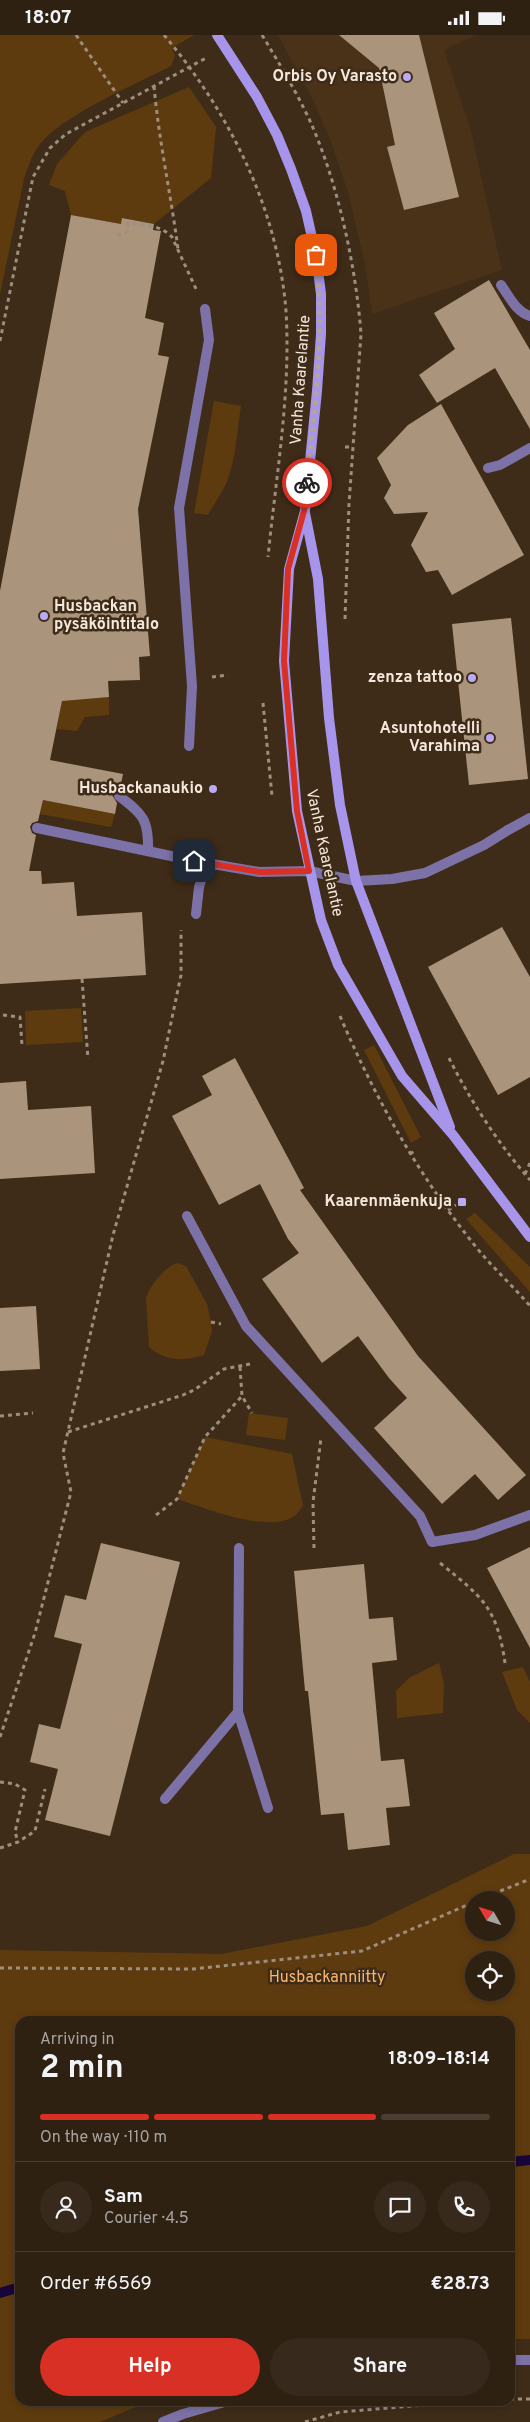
<!DOCTYPE html>
<html lang="en">
<head>
<meta charset="utf-8">
<style>
  :root { --surface:#2f2112; --page:#37291b; --text:#f1f3f6; --muted:#a7a39f; --line:#4a3e32; --accent:#d93025 }
  body { margin:0; font-family:Overpass,sans-serif; background:var(--page); color:var(--text); height:100vh; display:flex; flex-direction:column; font-size:19px; white-space:nowrap }
  * { box-sizing:border-box; margin:0 }
  p { font-size:16px; color:var(--muted) }
  .icon { flex:none; width:28px; height:28px; fill:none; stroke:currentColor; stroke-width:2; stroke-linecap:round; stroke-linejoin:round }
  .map { position:relative; flex:1; overflow:hidden }
  .panel { position:absolute; left:15px; top:1981px; width:500px; height:390px; display:flex; flex-direction:column; background:var(--surface); border-radius:15px; box-shadow:0 2px 8px #0003,0 0 0 1px var(--line) }
  .panel>* { flex:none }
  .needle { width:32px; rotate:309deg }
  .buttons { position:absolute; left:465px; top:1856px; display:grid; gap:10px }
  .buttons a { display:grid; place-items:center; width:50px; height:50px; border-radius:50%; background:var(--surface); box-shadow:0 2px 8px #0003,0 0 0 1px var(--line); font-size:25px }
  .pin { position:absolute; display:grid; place-items:center; width:42px; height:42px; color:#fff; margin:-21px; border-radius:10px; box-shadow:0 2px 8px #0006 }
  .courier { position:absolute; display:grid; place-items:center; width:50px; height:50px; margin:-25px; border:4px solid #d93025; border-radius:50%; background:#fff; color:#222; box-shadow:0 1px 6px #0007 }
  .summary em { font-style:normal; font-weight:700 }
  .summary div { display:flex; flex-direction:column-reverse }
  .summary { display:flex; align-items:center; justify-content:space-between; height:85px; padding:0 25px }
  h1 { font-size:32px; font-weight:700; line-height:38px }
  .bar { display:grid; grid-template-columns:repeat(4,1fr); gap:8px 5px; align-content:center; height:60px; padding:0 25px }
  .bar i { height:6px; border-radius:4px; background:var(--line) }
  .bar .active { background:var(--accent) }
  .bar p { grid-column:span 4 }
  .line { display:flex; align-items:center; gap:12px; padding:0 25px; border-top:1px solid var(--line) }
  .line div { flex:1 }
  .round { display:grid; place-items:center; flex:none; width:52px; height:52px; border-radius:26px; background:var(--page) }
  .action { display:flex; gap:10px; margin-top:auto; padding:10px 25px }
  .action a { flex:1; height:58px; border-radius:30px; background:var(--accent); color:#fff; font-size:20px; font-weight:700; line-height:58px; text-align:center }
  .action a+a { background:var(--page); color:var(--text) }
  .status { display:flex; justify-content:space-between; align-items:center; height:35px; padding:0 25px; background:var(--surface); direction:ltr }
  .status svg { height:14px; fill:currentColor }
  .map>svg:first-child { display:block }
  .built { fill:#493217 }
  .green { fill:#5e3b0e; fill-rule:evenodd }
  .lines { fill:none; stroke-linecap:round; stroke-linejoin:round }
  .stream { stroke:#18053a; stroke-width:10 }
  .building { fill:#aa947c }
  .path { stroke:#9e8e7e; stroke-width:3; stroke-dasharray:4 4; stroke-linecap:butt }
  .service { stroke:#7c72a7; stroke-width:10 }
  .minor { stroke:#7c72a7; stroke-width:10 }
  .tertiary { stroke:#7c72a7; stroke-width:10 }
  .secondary { stroke:#a695ea; stroke-width:10 }
  .done { stroke:#b5a697; stroke-width:5; stroke-dasharray:0 9 }
  .route { stroke:#d93025; stroke-width:6 }
  .poi-dot { fill:#b9abf7; stroke:#3f2c18; stroke-width:2 }
  .labels { text-anchor:middle; dominant-baseline:central; stroke-width:5; stroke-linejoin:round; paint-order:stroke }
  .poi-label { font-size:16px; font-weight:bold; fill:#f4e7db; stroke:#3f2c18; text-anchor:end }
  .street-label { font-size:16px; fill:#f4e7db; stroke:#3f2c18 }
  .park-label { font-size:16px; fill:#f9b66d; stroke:#3f2c18 }
</style>
</head>
<body>
<div class="status"><b>18:07</b><svg viewBox="0 0 49 12"><path d="M0 12V9h3v3zM5 12V6h3v6zM10 12V3h3v9zM15 12V0h3v12zM26 1h20v11H26zM47 4h2v5h-2z"/></svg></div>
<div class="map">
<svg width="530" height="2387" viewBox="0 0 530 2387">
  <rect width="100%" height="100%" fill="#3f2c18"/>
  <polygon class="built" points="278,0 476,0 444,15 471,96 502,235 372,279 365,229 348,157 331,107 314,67"/>
  <g class="green">
    <path d="M 0,0 L 194,0 L 172,13 L 175,21 L 171,31 C 136,49 63,80 40,109 C 32,119 28,132 24,144 L 0,259 Z"/>
    <polygon points="189,52 216,92 211,143 154,189 123,183 121,189 71,180 65,156 49,150 57,129 85,97"/>
    <path d="M 214,366 L 241,371 C 237,395 236,426 226,449 C 221,459 214,469 208,480 L 194,478 Z"/>
    <polygon points="72,606 94,663 109,662 109,680 85,682 77,696 57,694"/>
    <polygon points="43,765 115,779 111,792 40,779"/>
    <polygon points="81,973 83,1007 26,1010 25,976"/>
    <polygon points="374,1010 421,1102 411,1108 364,1015"/>
    <polygon points="475,1178 530,1232 530,1257 466,1184"/>
    <path d="M 177,1228 L 186,1231 L 207,1269 L 211,1287 L 212,1296 L 204,1320 C 184,1326 166,1327 149,1312 L 146,1264 C 149,1251 165,1232 177,1228 Z"/>
    <polygon points="249,1378 288,1383 285,1405 246,1400"/>
    <path d="M 205,1402 L 292,1419 L 303,1471 C 300,1474 297,1480 293,1482 C 266,1498 205,1473 177,1464 Z"/>
    <polygon points="439,1628 444,1649 443,1678 397,1683 396,1656 409,1643"/>
    <polygon points="523,1632 530,1647 530,1688 517,1675 502,1637"/>
    <path d="M 514,1819 L 530,1819 L 530,2304 L 510,2304 L 510,1986 L 20,1986 L 20,2366 L 150,2366 L 100,2387 L 0,2387 L 0,1915 L 221,1919 L 367,1891 ZM 474,1865 L 506,1865 L 506,1898 L 474,1898 ZM 474,1925 L 506,1925 L 506,1958 L 474,1958 Z"/>
  </g>
  <g class="lines">
    <g class="stream">
      <polyline points="510,2127 530,2125"/>
      <polyline points="0,2258 20,2252"/>
    </g>
  </g>
  <g class="building">
    <polygon points="339,0 419,0 459,162 404,175 387,112 395,110 379,33"/>
    <polygon points="71,180 121,189 122,183 154,189 153,195 161,196 145,283 164,288 158,320 169,322 138,474 150,621 139,622 140,645 108,646 109,662 62,666 50,725 123,739 120,754 112,760 117,768 115,779 43,765 38,786 32,788 30,792 32,798 36,800 29,836 41,836 42,849 74,847 77,881 142,877 146,940 0,949 0,556"/>
    <polygon points="489,245 530,315 530,394 495,333 437,368 419,340 455,314 434,278"/>
    <polygon points="441,369 524,520 452,560 438,535 426,537 411,510 428,477 394,479 384,463 391,450 377,423 408,390"/>
    <polygon points="511,583 528,744 469,750 452,589"/>
    <polygon points="502,892 530,942 530,1042 498,1060 428,932"/>
    <polygon points="235,1023 304,1153 300,1155 418,1321 526,1440 498,1465 475,1439 442,1469 374,1393 407,1363 389,1343 358,1301 322,1328 262,1244 299,1218 288,1204 260,1149 219,1170 172,1081 212,1060 202,1041"/>
    <polygon points="26,1046 28,1075 91,1071 95,1138 0,1144 0,1048"/>
    <polygon points="36,1271 40,1334 0,1336 0,1273"/>
    <polygon points="101,1508 180,1527 110,1801 45,1785 58,1734 30,1727 39,1689 60,1694 82,1609 54,1602 65,1560 86,1565"/>
    <polygon points="530,1512 530,1613 487,1533"/>
    <polygon points="364,1529 369,1584 393,1582 397,1625 372,1628 381,1726 404,1724 410,1771 386,1773 390,1810 348,1815 344,1778 321,1780 308,1656 305,1656 294,1536"/>
  </g>
  <g class="lines">
    <g class="path">
      <polyline points="76,0 123,68"/>
      <path d="M 164,0 C 229,77 278,174 286,276 C 291,358 276,441 268,522"/>
      <path d="M 262,0 C 279,28 296,56 310,86 C 338,148 356,232 361,299 L 349,469 L 345,584"/>
      <path d="M 154,51 C 159,107 171,160 178,214"/>
      <path d="M 117,200 L 127,197 L 128,188 C 144,190 161,190 172,202 L 196,254"/>
      <polyline points="0,306 33,142 50,113 66,99 206,23"/>
      <polyline points="345,412 353,412"/>
      <polyline points="212,642 228,640"/>
      <polyline points="263,668 272,761"/>
      <polyline points="82,944 88,1024"/>
      <polyline points="3,980 20,982 22,1010"/>
      <path d="M 340,981 C 376,1065 419,1141 476,1212 C 493,1233 513,1251 530,1271"/>
      <path d="M 449,1023 C 471,1067 498,1108 530,1145"/>
      <polyline points="410,1119 416,1115"/>
      <polyline points="525,1139 530,1128"/>
      <polyline points="448,1175 456,1170"/>
      <polyline points="211,1287 221,1289"/>
      <polyline points="240,1332 242,1361 252,1378"/>
      <polyline points="0,1381 33,1378"/>
      <polyline points="68,1397 183,1360 194,1355 224,1334 250,1329"/>
      <polyline points="156,1480 177,1464 205,1402 242,1361"/>
      <polyline points="314,1513 313,1467 321,1403"/>
      <path d="M 440,1528 C 482,1562 497,1572 505,1628"/>
      <polyline points="0,1702 35,1598 71,1457 63,1418 113,1200 163,1026 181,940 181,895"/>
      <polyline points="0,1747 15,1749 25,1755 15,1797 18,1807"/>
      <polyline points="0,1813 18,1807 35,1796 45,1754"/>
      <polyline points="478,1865 530,1844"/>
      <polyline points="0,1933 193,1934 362,1916 474,1867"/>
      <polyline points="510,2364 530,2364"/>
      <polyline points="305,2387 340,2377 473,2366"/>
    </g>
    <g class="service">
      <path d="M 501,250 C 509,261 516,277 530,281"/>
      <polyline points="488,433 500,430 530,413"/>
      <polyline points="189,711 192,651 179,473 209,305 205,274"/>
      <path d="M 119,761 C 143,779 149,785 148,816"/>
      <polyline points="37,793 195,826"/>
      <polyline points="508,795 530,783"/>
      <polyline points="196,879 199,852 207,828"/>
      <polyline points="187,1181 246,1291 420,1481 432,1507 475,1500 530,1480"/>
      <polyline points="239,1513 238,1677 268,1773"/>
      <polyline points="165,1764 238,1677"/>
    </g>
    <polyline class="minor" points="195,826 259,837 309,836 356,846 392,844 425,838 484,810 508,795"/>
    <g class="tertiary">
      <polyline points="510,2325 530,2325"/>
      <polyline points="163,2387 183,2379 228,2366"/>
    </g>
    <g class="secondary">
      <polyline points="217,0 257,62 277,100 291,134 306,176 316,220 321,259 321,299 317,356 305,476 289,534 284,626 297,776 321,885 338,930 402,1041 453,1100 530,1202"/>
      <polyline points="305,478 318,544 329,683 340,770 356,846 450,1092"/>
    </g>
  </g>
  <g class="lines">
    <path class="done" d="M 307,448 C 315,372 325,297 316,220"/>
    <polyline class="route" points="194,826 260,837 309,836 297,776 284,626 288,534 304,476 307,448"/>
  </g>
  <g class="poi-dot">
    <circle cx="407" cy="42" r="5"/>
    <circle cx="44" cy="581" r="5"/>
    <circle cx="472" cy="643" r="5"/>
    <circle cx="490" cy="703" r="5"/>
    <circle cx="213" cy="754" r="5"/>
    <rect x="457" y="1162" width="10" height="10" rx="2.5"/>
  </g>
  <g class="labels">
    <g class="poi-label">
      <text x="397" y="42">Orbis Oy Varasto</text>
      <text x="54" y="572" text-anchor="start">Husbackan<tspan x="54" dy="18">pysäköintitalo</tspan></text>
      <text x="462" y="643">zenza tattoo</text>
      <text x="480" y="694">Asuntohotelli<tspan x="480" dy="18">Varahima</tspan></text>
      <text x="203" y="754">Husbackanaukio</text>
      <text x="452" y="1167">Kaarenmäenkuja</text>
    </g>
    <g class="street-label">
      <text transform="translate(301 345) rotate(-86)">Vanha Kaarelantie</text>
      <text transform="translate(324 818) rotate(78)">Vanha Kaarelantie</text>
    </g>
    <g class="park-label">
      <text x="327" y="1943">Husbackanniitty</text>
    </g>
  </g>
</svg>
<div class="buttons">
<a><svg class="needle" viewBox="-14 -14 28 28"><path d="M0-13l5 13h-10z" fill="#e53935"/><path d="M0 13l5-13h-10z" fill="#a7a39f"/></svg></a>
<a><svg class="icon" aria-label="locate" viewBox="0 0 24 24"><circle cx="12" cy="12" r="6"/><path d="M12 2v4M12 18v4M2 12h4M18 12h4"/></svg></a>
</div>
<div class="pin" style="left:316px;top:220px;background:#ea580c"><svg class="icon" aria-label="bag" viewBox="0 0 24 24"><path d="M5 8h14l-1 12H6zM9 8a3 3 0 0 1 6 0"/></svg></div>
<div class="pin" style="left:194px;top:826px;background:#1f2937"><svg class="icon" aria-label="home" viewBox="0 0 24 24"><path d="M3 11l9-7 9 7M6 9v11h12V9"/></svg></div>
<div class="courier" style="left:307px;top:448px"><svg class="icon" aria-label="bike" viewBox="0 0 24 24"><circle cx="6" cy="16" r="4"/><circle cx="18" cy="16" r="4"/><path d="M6 16l4-8h5l3 8M10 8l3 8H6M13 5h3"/></svg></div>
<section class="panel">
<div class="summary"><div><h1>2 min</h1><p>Arriving in</p></div><em>18:09–18:14</em></div>
<div class="bar"><i class="active"></i><i class="active"></i><i class="active"></i><i></i><p>On the way · 110 m</p></div>
<div class="line" style="height:90px"><a class="round"><svg class="icon" aria-label="person" viewBox="0 0 24 24"><circle cx="12" cy="8" r="4"/><path d="M4 21q1-7 8-7t8 7"/></svg></a><div><b>Sam</b><p>Courier · 4.5</p></div><a class="round"><svg class="icon" aria-label="chat" viewBox="0 0 24 24"><path d="M4 5h16v11H9l-5 4z"/></svg></a><a class="round"><svg class="icon" aria-label="phone" viewBox="0 0 24 24"><path d="M5 4h4l2 5-3 2q2 4 5 5l2-3 5 2v4C11 20 4 13 5 4z"/></svg></a></div>
<div class="line" style="height:65px"><div>Order #6569</div><b>€28.73</b></div>
<div class="action"><a>Help</a><a>Share</a></div>
</section>
</div>
</body>
</html>
